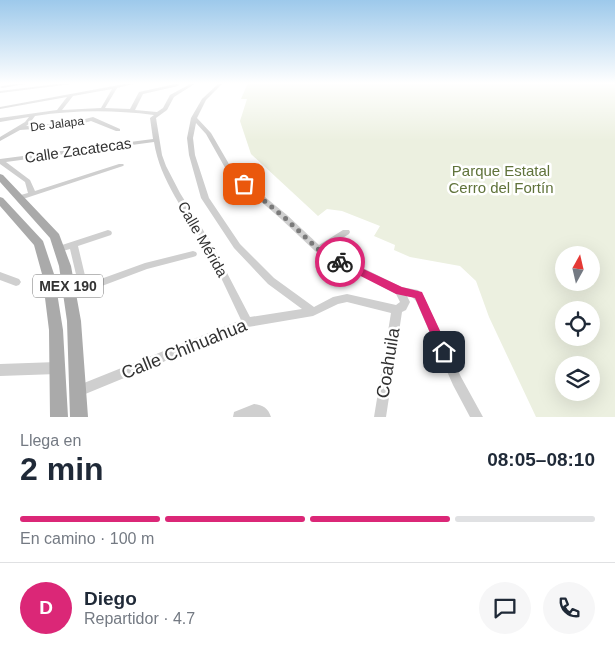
<!DOCTYPE html>
<html lang="es">
<head>
<meta charset="utf-8">
<style>
  :root { --surface:#fff; --page:#f6f6f7; --text:#1f2937; --muted:#747a83; --line:#e0e1e3; --accent:#db2777 }
  body { margin:0; font-family:Arial,sans-serif; background:var(--page); color:var(--text); height:100vh; display:flex; flex-direction:column; font-size:19px; white-space:nowrap }
  * { box-sizing:border-box; margin:0 }
  p { font-size:16px; color:var(--muted) }
  .icon { flex:none; width:28px; height:28px; fill:none; stroke:currentColor; stroke-width:2; stroke-linecap:round; stroke-linejoin:round }
  .map { position:relative; height:417px; overflow:hidden }
  .panel { display:flex; flex-direction:column; background:var(--surface); flex:1 }
  .panel>* { flex:none }
  .needle { width:32px; rotate:8deg }
  .controls { position:absolute; left:555px; top:246px; display:grid; gap:10px }
  .controls a { display:grid; place-items:center; width:45px; height:45px; border-radius:50%; background:var(--surface); box-shadow:0 5px 20px #0002; font-size:25px }
  .pin { position:absolute; display:grid; place-items:center; width:42px; height:42px; color:#fff; margin:-21px; border-radius:10px; box-shadow:0 2px 8px #0006 }
  .courier { position:absolute; display:grid; place-items:center; width:50px; height:50px; margin:-25px; border:4px solid #db2777; border-radius:50%; background:#fff; color:#222; box-shadow:0 1px 6px #0007 }
  .head em { font-style:normal; font-weight:700 }
  .head div { display:flex; flex-direction:column-reverse }
  .head { display:flex; align-items:center; justify-content:space-between; height:85px; padding:0 20px }
  h1 { font-size:32px; font-weight:700; line-height:38px }
  .bar { display:grid; grid-template-columns:repeat(4,1fr); gap:8px 5px; align-content:center; height:60px; padding:0 20px }
  .bar i { height:6px; border-radius:4px; background:var(--line) }
  .bar .current { background:var(--accent) }
  .bar p { grid-column:span 4 }
  .line { display:flex; align-items:center; gap:12px; padding:0 20px; border-top:1px solid var(--line) }
  .line div { flex:1 }
  .round { display:grid; place-items:center; flex:none; width:52px; height:52px; border-radius:26px; background:var(--page) }
  .map>svg:first-child { display:block }
  .green { fill:#ecf0e0; fill-rule:evenodd }
  .lines { fill:none; stroke-linecap:round; stroke-linejoin:round }
  .minor { fill:#cfcfcf; fill-rule:evenodd }
  .major { fill:#aaa; fill-rule:evenodd }
  .route { fill:#db2777 }
  .done { stroke:#7a7a7a; stroke-width:5; stroke-dasharray:0 9 }
  .labels { text-anchor:middle; dominant-baseline:central; stroke-width:5; stroke-linejoin:round; paint-order:stroke }
  .far-street-label { font-size:12px; fill:#323232; stroke:#fff }
  .shield { fill:#fff; stroke:#707070; stroke-width:1 }
  .shield-label { font-size:14px; font-weight:bold; fill:#323232 }
  .street-label { font-size:15px; fill:#323232; stroke:#fff }
  .park-label { font-size:15px; fill:#60733b; stroke:#fff }
  .near-street-label { font-size:18px; fill:#323232; stroke:#fff }
</style>
</head>
<body>
<div class="map">
<svg width="615" height="417" viewBox="0 0 615 417">
  <rect width="100%" height="100%" fill="#fff"/>
  <path class="green" d="M 248,83 L 615,83 L 615,417 L 536,417 L 489,317 L 476,281 L 460,266 L 410,257 L 394,250 L 395,245 L 374,236 L 380,226 L 342,211 L 327,209 L 318,216 L 251,154 L 240,121 L 247,99 L 241,99 ZM 564,255 L 591,255 L 591,282 L 564,282 ZM 564,310 L 591,310 L 591,338 L 564,338 ZM 564,365 L 591,365 L 591,392 L 564,392 Z"/>
  <g class="lines">
    <g class="minor">
      <polygon points="23,83 31,83 2,88 0,87 2,86"/>
      <polygon points="65,83 74,83 72,84 0,93 0,91"/>
      <path d="M 130,83 L 137,83 L 117,88 L 105,108 L 130,109 L 139,92 L 180,83 L 178,86 L 143,94 L 135,110 L 157,112 L 163,108 L 170,95 L 192,83 L 196,83 L 174,97 L 167,110 L 156,118 L 162,155 L 166,166 L 180,193 L 213,246 L 250,317 L 302,309 L 268,284 L 234,248 L 201,198 L 189,155 L 187,138 L 191,118 L 202,99 L 219,83 L 223,83 L 206,100 L 197,118 L 211,133 L 233,171 L 287,215 L 319,245 L 343,230 L 349,230 L 350,232 L 349,234 L 325,249 L 401,287 L 418,290 L 423,295 L 461,377 L 483,417 L 470,417 L 453,385 L 416,301 L 412,297 L 407,296 L 410,302 L 406,310 L 402,312 L 386,417 L 374,417 L 391,313 L 347,302 L 338,304 L 313,316 L 248,327 L 78,397 L 74,395 L 72,391 L 74,387 L 241,320 C 229,295 218,270 205,246 C 186,212 160,181 154,142 L 6,162 L 30,180 L 35,191 L 119,164 L 123,164 L 124,165 L 123,166 L 20,200 L 16,198 L 17,196 L 28,193 L 25,182 L 0,164 L 0,159 L 153,139 L 150,118 L 154,115 C 114,110 74,110 35,116 L 29,124 L 26,126 L 73,122 L 93,117 L 120,129 L 120,131 L 116,131 L 91,121 L 73,126 L 20,130 L 0,141 L 0,137 L 25,122 L 29,117 L 0,122 L 0,118 L 57,110 L 67,97 L 0,109 L 0,107 ZM 112,89 L 101,108 L 62,110 L 73,96 ZM 196,123 L 206,134 L 228,173 L 281,219 L 315,251 L 396,294 L 400,302 L 396,305 L 347,294 L 333,297 L 314,307 L 274,278 L 240,244 L 209,198 L 195,155 L 193,138 Z"/>
      <polygon points="108,230 111,231 112,233 111,235 78,246 87,284 145,263 193,251 196,252 197,254 196,256 193,257 147,269 70,298 67,297 65,294 67,291 79,287 70,249 59,252 56,251 55,249 56,247"/>
      <polygon points="0,272 19,279 21,282 19,285 16,286 0,280"/>
      <polygon points="57,362 61,364 63,368 61,372 57,374 0,376 0,364"/>
      <path d="M 254,404 C 263,405 268,408 271,417 L 233,417 L 234,412 Z"/>
    </g>
    <g class="major">
      <polygon points="0,174 3,175 59,234 71,266 81,321 88,417 70,417 67,321 59,266 50,238 0,182"/>
      <polygon points="0,197 3,198 43,241 54,274 63,330 68,417 50,417 49,330 42,274 34,245 0,206"/>
    </g>
  </g>
  <linearGradient id="sky" x2="0" y2="1"><stop stop-color="#9dc9eb"/><stop offset="0.59" stop-color="#fff"/><stop offset="1" stop-color="#fff" stop-opacity="0"/></linearGradient>
  <rect width="615" height="141" fill="url(#sky)"/>
  <polygon class="route" points="340,258 402,287 422,292 450,352 448,356 444,358 440,356 415,298 396,294 337,264 337,259"/>
  <g class="lines">
    <polyline class="done" points="244,184 284,217 318,249 340,262"/>
  </g>
  <g class="labels">
    <g class="far-street-label">
      <text transform="translate(57 124) rotate(-7)">De Jalapa</text>
    </g>
    <rect class="shield" x="33" y="274.5" width="70" height="23" rx="4"/>
    <g class="shield-label">
      <text x="68" y="286">MEX 190</text>
    </g>
    <g class="street-label">
      <text transform="translate(78 150) rotate(-8)">Calle Zacatecas</text>
      <text transform="translate(203 239) rotate(60)">Calle Mérida</text>
    </g>
    <g class="park-label">
      <text x="501" y="170">Parque Estatal<tspan x="501" dy="17">Cerro del Fortín</tspan></text>
    </g>
    <g class="near-street-label">
      <text transform="translate(184 349) rotate(-22)">Calle Chihuahua</text>
      <text transform="translate(388 363) rotate(-81)">Coahuila</text>
    </g>
  </g>
</svg>
<div class="controls">
<a><svg class="needle" viewBox="-14 -14 28 28"><path d="M0-13l5 13h-10z" fill="#e53935"/><path d="M0 13l5-13h-10z" fill="#747a83"/></svg></a>
<a><svg class="icon" aria-label="locate" viewBox="0 0 24 24"><circle cx="12" cy="12" r="6"/><path d="M12 2v4M12 18v4M2 12h4M18 12h4"/></svg></a>
<a><svg class="icon" aria-label="layers" viewBox="0 0 24 24"><path d="M12 4l9 5-9 5-9-5zM3 14l9 5 9-5"/></svg></a>
</div>
<div class="pin" style="left:244px;top:184px;background:#ea580c"><svg class="icon" aria-label="bag" viewBox="0 0 24 24"><path d="M5 8h14l-1 12H6zM9 8a3 3 0 0 1 6 0"/></svg></div>
<div class="pin" style="left:444px;top:352px;background:#1f2937"><svg class="icon" aria-label="home" viewBox="0 0 24 24"><path d="M3 11l9-7 9 7M6 9v11h12V9"/></svg></div>
<div class="courier" style="left:340px;top:262px"><svg class="icon" aria-label="bike" viewBox="0 0 24 24"><circle cx="6" cy="16" r="4"/><circle cx="18" cy="16" r="4"/><path d="M6 16l4-8h5l3 8M10 8l3 8H6M13 5h3"/></svg></div>
</div>
<section class="panel">
<div class="head"><div><h1>2 min</h1><p>Llega en</p></div><em>08:05–08:10</em></div>
<div class="bar"><i class="current"></i><i class="current"></i><i class="current"></i><i></i><p>En camino · 100 m</p></div>
<div class="line" style="height:90px"><b class="round" style="background:var(--accent);color:#fff">D</b><div><b>Diego</b><p>Repartidor · 4.7</p></div><a class="round"><svg class="icon" aria-label="chat" viewBox="0 0 24 24"><path d="M4 5h16v11H9l-5 4z"/></svg></a><a class="round"><svg class="icon" aria-label="phone" viewBox="0 0 24 24"><path d="M5 4h4l2 5-3 2q2 4 5 5l2-3 5 2v4C11 20 4 13 5 4z"/></svg></a></div>
</section>
</body>
</html>
